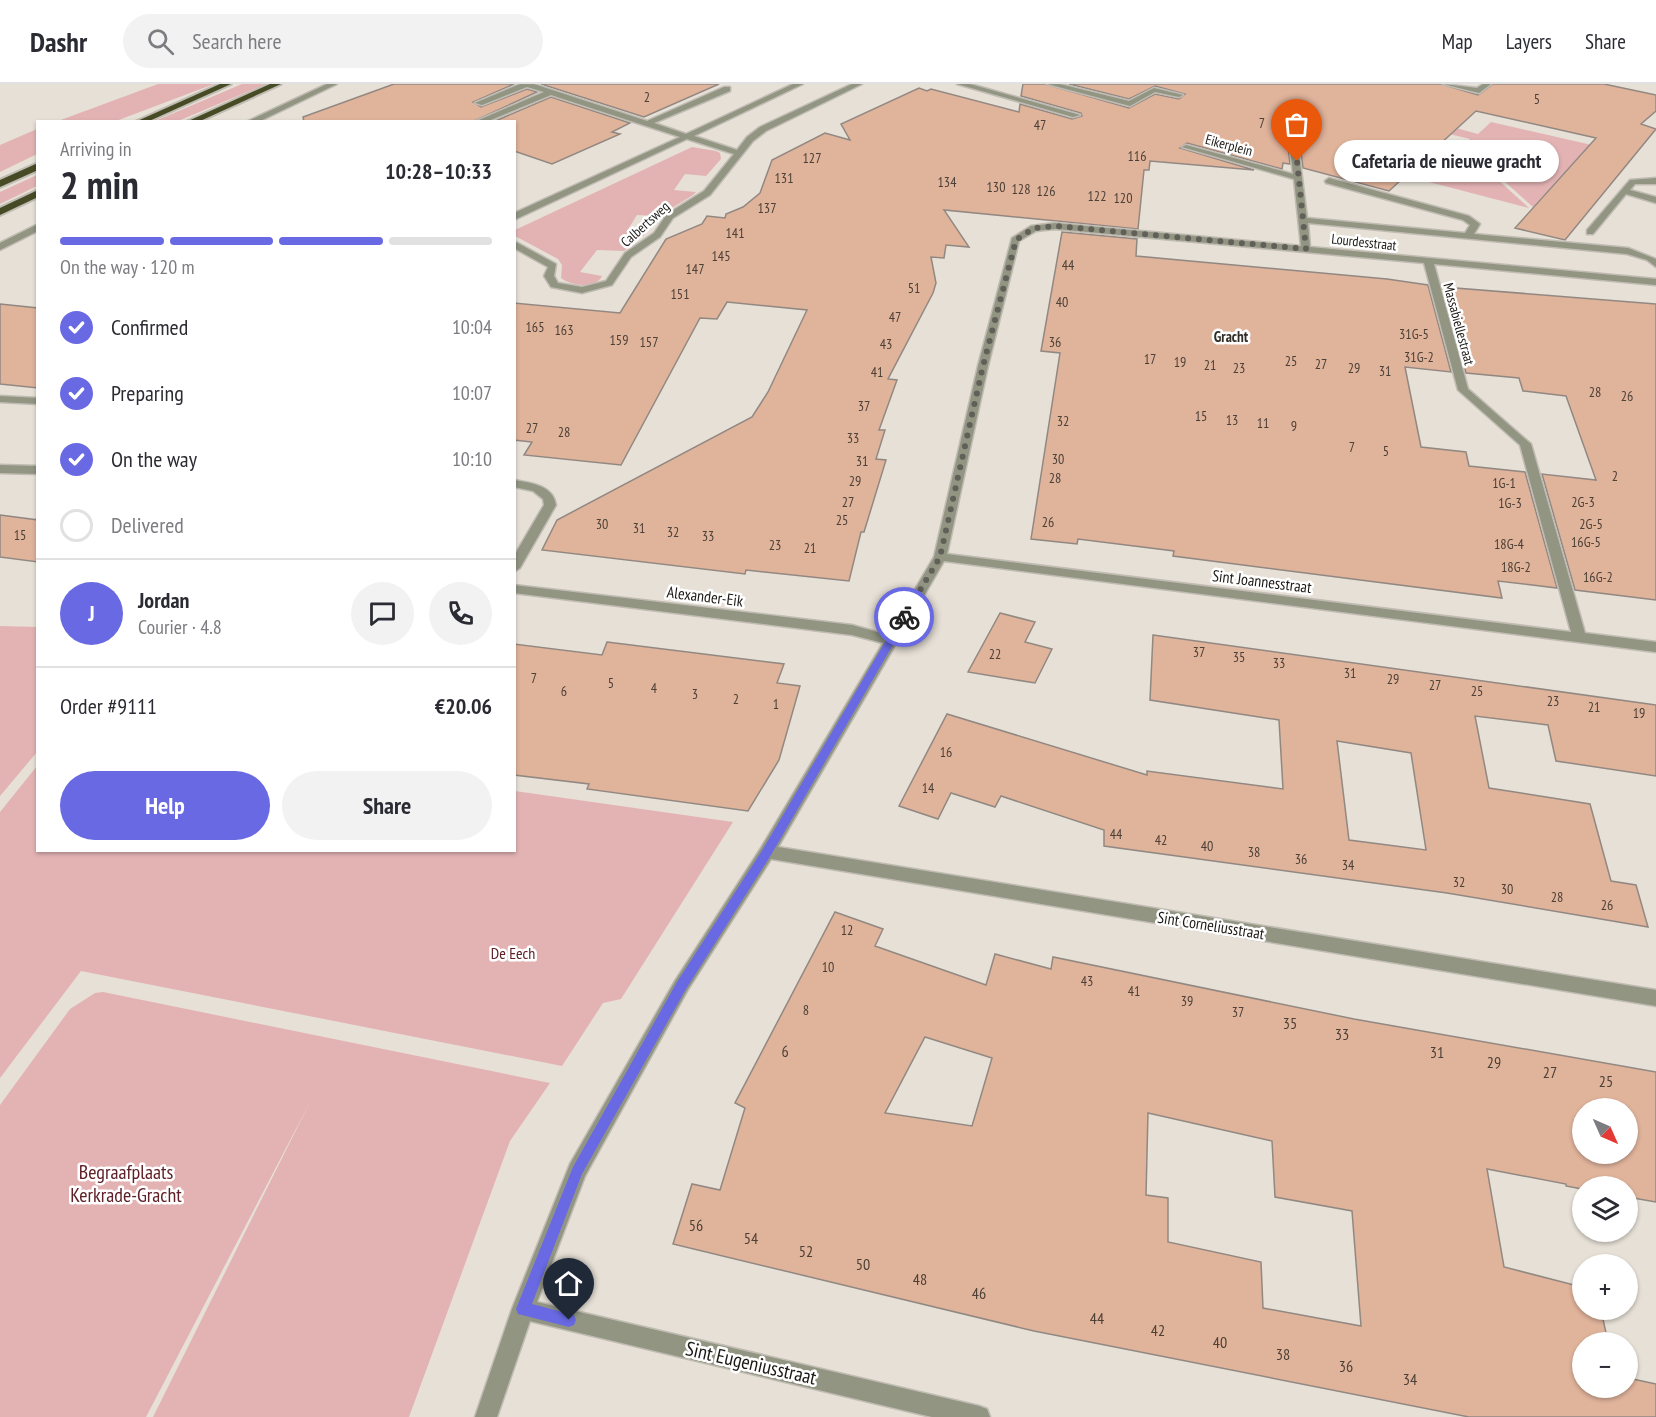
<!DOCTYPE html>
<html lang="en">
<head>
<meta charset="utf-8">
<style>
  :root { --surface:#fff; --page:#f2f2f3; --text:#2b2b33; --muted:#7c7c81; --line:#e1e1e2; --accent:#696ae3 }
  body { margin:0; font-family:"PT Sans Narrow",sans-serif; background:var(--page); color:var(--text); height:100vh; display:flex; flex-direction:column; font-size:22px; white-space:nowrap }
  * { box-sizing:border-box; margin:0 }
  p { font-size:20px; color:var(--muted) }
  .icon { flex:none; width:33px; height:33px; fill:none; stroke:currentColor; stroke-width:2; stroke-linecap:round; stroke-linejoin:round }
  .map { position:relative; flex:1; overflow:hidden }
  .side { position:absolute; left:36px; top:36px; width:480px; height:732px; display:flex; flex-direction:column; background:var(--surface); border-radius:0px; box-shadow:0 2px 4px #0004 }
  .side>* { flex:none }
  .needle { width:39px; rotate:135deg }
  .controls { position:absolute; left:1572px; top:1014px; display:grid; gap:12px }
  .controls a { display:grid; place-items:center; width:66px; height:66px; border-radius:50%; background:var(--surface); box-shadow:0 2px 4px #0004; font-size:30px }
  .pin { position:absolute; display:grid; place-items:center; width:51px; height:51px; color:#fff; margin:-62px -26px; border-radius:50% 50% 50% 0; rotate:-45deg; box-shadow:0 0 6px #0007 }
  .pin .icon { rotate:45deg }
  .courier { position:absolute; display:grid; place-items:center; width:60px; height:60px; margin:-30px; border:4px solid #696ae3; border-radius:50%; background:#fff; color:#222; box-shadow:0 2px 8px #0007 }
  .bubble { position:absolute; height:42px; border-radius:21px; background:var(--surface); box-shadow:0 2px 4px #0004; font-size:20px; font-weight:800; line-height:42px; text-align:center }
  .headline em { font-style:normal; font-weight:800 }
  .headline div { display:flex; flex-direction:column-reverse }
  .headline { display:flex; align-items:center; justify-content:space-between; height:102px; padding:0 24px }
  h1 { font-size:39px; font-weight:800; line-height:45px }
  .bar { display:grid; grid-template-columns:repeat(4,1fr); gap:9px 6px; align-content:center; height:72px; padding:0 24px }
  .bar i { height:8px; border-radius:4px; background:var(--line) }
  .bar .active { background:var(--accent) }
  .bar p { grid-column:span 4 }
  .line { display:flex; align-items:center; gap:15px; padding:0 24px; border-top:2px solid var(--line) }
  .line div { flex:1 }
  .round { display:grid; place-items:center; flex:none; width:63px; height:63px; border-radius:32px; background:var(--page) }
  ol { padding:0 24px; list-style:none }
  li { display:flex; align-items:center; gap:18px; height:66px }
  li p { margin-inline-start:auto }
  li .icon { padding:6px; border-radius:50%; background:var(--accent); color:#fff; stroke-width:4 }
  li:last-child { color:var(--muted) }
  li i { width:33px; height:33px; border:3px solid var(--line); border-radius:50% }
  .primary-button { display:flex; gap:12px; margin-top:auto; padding:12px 24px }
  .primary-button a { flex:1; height:69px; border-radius:36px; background:var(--accent); color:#fff; font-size:24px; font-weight:800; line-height:69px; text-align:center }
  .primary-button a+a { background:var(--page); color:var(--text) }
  header { display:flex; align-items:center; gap:36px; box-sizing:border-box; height:84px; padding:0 30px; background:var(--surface); border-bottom:2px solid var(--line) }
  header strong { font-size:28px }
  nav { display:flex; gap:33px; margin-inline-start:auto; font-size:21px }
  .search { width:420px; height:54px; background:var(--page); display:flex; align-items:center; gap:15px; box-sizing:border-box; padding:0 21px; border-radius:33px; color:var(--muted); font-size:22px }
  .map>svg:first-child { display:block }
  .green { fill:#e3b3b4 }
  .building { fill:#e0b39b; stroke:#928882; stroke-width:1.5; fill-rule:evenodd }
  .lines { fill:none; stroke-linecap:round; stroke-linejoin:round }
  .minor-casing { stroke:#c1bcb3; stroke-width:3 }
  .tertiary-casing { stroke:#c1bcb3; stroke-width:3 }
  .trunk-casing { stroke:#c1bcb3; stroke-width:4 }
  .minor { fill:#919582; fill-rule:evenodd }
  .tertiary { fill:#919582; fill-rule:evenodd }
  .trunk { fill:#464b26; fill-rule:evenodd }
  .route { fill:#696ae3 }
  .done { stroke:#625f59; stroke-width:6; stroke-dasharray:0 10.8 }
  .labels { text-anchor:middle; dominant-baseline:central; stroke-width:5; stroke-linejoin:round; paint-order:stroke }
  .number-label { font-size:14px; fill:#4c4036 }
  .far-street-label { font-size:14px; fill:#1b1915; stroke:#fff }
  .far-neighbourhood-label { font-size:15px; font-weight:bold; fill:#332e26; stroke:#fff }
  .street-label { font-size:16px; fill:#1b1915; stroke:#fff }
  .park-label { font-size:16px; fill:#5f2027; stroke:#fff }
  .near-number-label { font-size:16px; fill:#4c4036 }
  .near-park-label { font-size:20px; fill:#5f2027; stroke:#fff }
  .near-street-label { font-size:20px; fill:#1b1915; stroke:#fff }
</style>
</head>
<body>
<header>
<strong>Dashr</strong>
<div class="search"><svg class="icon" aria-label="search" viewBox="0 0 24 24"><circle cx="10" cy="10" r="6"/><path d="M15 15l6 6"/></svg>Search here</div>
<nav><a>Map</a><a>Layers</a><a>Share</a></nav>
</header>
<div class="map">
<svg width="1656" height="1333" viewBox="0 0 1656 1333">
  <rect width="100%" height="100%" fill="#e6e0d6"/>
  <g class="green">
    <polygon points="158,0 214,0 116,37 58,37"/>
    <polygon points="242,0 266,0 178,37 155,37"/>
    <polygon points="1491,38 1618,67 1628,79 1583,68 1533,123 1464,61 1470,55 1449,50 1456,44 1478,50"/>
    <polygon points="37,45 37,70 0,88 0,61"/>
    <path d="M 692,63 L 716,67 L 720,69 L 721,75 L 706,92 L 685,90 L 674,106 L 696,108 L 693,111 L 659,132 L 637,131 L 627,147 L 647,149 L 624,167 L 597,166 L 580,188 L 602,192 C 597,204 572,203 561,194 L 562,181 L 558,175 L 515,152 L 515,146 Z"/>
    <polygon points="1463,64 1529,124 1429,98"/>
    <polygon points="37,91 37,102 0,120 0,108"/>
    <polygon points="0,542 38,543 37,668 0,712"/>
    <polygon points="37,682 38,766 514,766 515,707 733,738 621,915 603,919 562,982 81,887 0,994 0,728"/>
    <polygon points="103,908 550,999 510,1057 409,1333 153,1333 310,1018 146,1333 0,1333 0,1021 70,925 95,909"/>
  </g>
  <g class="building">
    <polygon points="394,0 514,0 473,18 481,23 527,5 537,8 472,38 304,38 303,33"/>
    <polygon points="541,0 719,0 644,33"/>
    <polygon points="1023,0 1045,0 1129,24 1155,10 1179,15 1185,10 1155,2 1129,15 1069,0 1441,0 1478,11 1493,0 1604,0 1656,11 1656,27 1641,40 1656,45 1565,156 1515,144 1596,54 1476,27 1389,107 1303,84 1298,45 1291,41 1286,45 1290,80 1283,79 1282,85 1187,59 1180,64 1254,86 1150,77 1149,86 1144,86 1138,145 944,126 969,163 946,161 944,174 931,173 936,199 933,209 888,295 897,296 879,346 885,346 876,375 886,376 864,448 861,448 849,497 746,486 745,490 542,466 557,436 752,333 768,308 807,226 727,218 717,235 700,234 621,381 524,371 532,358 514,356 514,219 620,229 666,155 702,140 707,132 725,134 726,130 743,123 760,109 772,76 825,49 850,56 841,40 919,4 927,7 931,5 1019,28 1020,20 1072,35 1082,32 1081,29 1021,12"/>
    <polygon points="551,13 630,39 612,48 620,50 552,80 514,67 514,38 493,38"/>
    <polygon points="1062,148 1137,155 1136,172 1387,195 1428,201 1451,288 1405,283 1421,363 1466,368 1469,382 1525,388 1557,504 1498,497 1502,514 1173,472 1174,467 1078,455 1077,460 1031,455 1060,269 1041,267"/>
    <polygon points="1443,203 1656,220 1656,516 1575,506 1542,390 1596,396 1566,312 1523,307 1519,294 1466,289"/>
    <polygon points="0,220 38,224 38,304 0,300"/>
    <polygon points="0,431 38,436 38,478 0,473"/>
    <polygon points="1000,529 1035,538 1025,558 1052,565 1035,599 968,588"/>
    <path d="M 1153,551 L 1656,621 L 1656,692 L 1556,677 L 1548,641 L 1475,632 L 1489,704 L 1590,720 L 1611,797 L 1636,801 L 1648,843 L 1447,809 L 1104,762 L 1104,746 L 1001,712 L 995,723 L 951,709 L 938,735 L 899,722 L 947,630 L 1147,691 L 1147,687 L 1283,705 L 1279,636 L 1150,616 ZM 1337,657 L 1411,669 L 1426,766 L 1349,756 Z"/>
    <polygon points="607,558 784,580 777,599 800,602 779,676 748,727 587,705 589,700 514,691 514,560 602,571"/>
    <path d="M 835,828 L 883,845 L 875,862 L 986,901 L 995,870 L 1051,885 L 1053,873 L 1354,935 L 1656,988 L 1656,1118 L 1628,1113 L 1628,1102 L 1582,1102 L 1582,1105 L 1566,1102 L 1566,1100 L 1487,1085 L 1504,1183 L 1582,1203 L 1582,1226 L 1601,1226 L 1608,1258 L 1582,1258 L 1582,1304 L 1628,1304 L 1628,1294 L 1656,1300 L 1656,1333 L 1469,1333 L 1034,1247 L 673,1160 L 692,1100 L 720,1106 L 745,1024 L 735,1019 ZM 925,953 L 992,974 L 972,1042 L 885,1029 ZM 1582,1024 L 1628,1024 L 1628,1070 L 1582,1070 ZM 1148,1029 L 1272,1057 L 1275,1113 L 1352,1127 L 1361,1242 L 1263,1224 L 1261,1178 L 1168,1158 L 1168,1114 L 1146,1111 Z"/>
  </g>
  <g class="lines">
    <defs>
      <g id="minor">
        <polygon points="520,0 534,0 647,37 724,3 730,3 730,7 654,39 686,50 793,0 803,0 694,52 737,66 747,53 760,43 852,0 862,0 766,47 753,57 710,111 673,134 660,153 631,173 612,201 582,209 551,203 544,192 548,183 514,164 514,157 556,180 554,192 558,199 582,203 606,197 625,169 654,149 667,130 704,107 734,70 687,55 514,136 514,129 680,53 551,11 486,38 474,38 544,8 527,3 482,21 475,19"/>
        <polygon points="957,0 970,0 1080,31 1073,33"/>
        <polygon points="1047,0 1060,0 1129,17 1154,4 1183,11 1179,13 1155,8 1130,22"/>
        <polygon points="1443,0 1477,4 1483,0 1491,0 1479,9"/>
        <path d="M 1292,43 L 1296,45 L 1307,134 L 1465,149 L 1470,141 L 1463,136 L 1326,99 L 1325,97 L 1329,94 L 1469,132 L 1480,140 L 1474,150 L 1628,164 L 1656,175 L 1656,183 L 1647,176 L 1627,170 L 1308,139 L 1310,163 L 1656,195 L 1656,201 L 1434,180 L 1468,305 L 1531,360 L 1585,549 L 1656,558 L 1656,568 L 944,477 L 778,763 L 1656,906 L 1656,922 L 771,775 L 687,907 L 585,1092 L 537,1218 L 979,1322 L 987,1325 L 990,1333 L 932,1333 L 530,1237 L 497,1333 L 475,1333 L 512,1225 L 570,1080 L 675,897 L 761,764 L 883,559 L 852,551 L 514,509 L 514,501 L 852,541 L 888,551 L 934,473 L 978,282 L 1012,154 L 1031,142 L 1055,139 L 1301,162 L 1294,95 L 1182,63 L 1186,61 L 1293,90 L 1288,45 ZM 1055,145 L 1424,179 L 1458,306 L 1520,361 L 1571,548 L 947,470 L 988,282 L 1019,157 L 1036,147 Z"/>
        <polygon points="1656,94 1656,100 1635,100 1630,106 1656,113 1656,119 1626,110 1593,150 1587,150 1587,146 1630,96"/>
        <polygon points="0,312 38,314 38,320 0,318"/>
        <polygon points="0,381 38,382 38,390 0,389"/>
        <path d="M 514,396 C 531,399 553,401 556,421 L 520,484 L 514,488 L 514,472 L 544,421 L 543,415 L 533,407 L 514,403 Z"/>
      </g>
      <g id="tertiary">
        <polygon points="327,0 337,0 258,38 246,38"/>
        <polygon points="38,140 38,147 0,166 0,159"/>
      </g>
      <g id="trunk">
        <polygon points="220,0 231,0 147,38 135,38"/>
        <polygon points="270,0 281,0 198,38 186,38"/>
        <polygon points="38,79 38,86 0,103 0,96"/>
        <polygon points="38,106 38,113 0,131 0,124"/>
      </g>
    </defs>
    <use href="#minor" class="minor-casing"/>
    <use href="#tertiary" class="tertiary-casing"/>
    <use href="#trunk" class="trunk-casing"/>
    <use href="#minor" class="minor"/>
    <use href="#tertiary" class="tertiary"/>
    <use href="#trunk" class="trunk"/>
  </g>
  <polygon class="route" points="901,531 909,533 771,771 686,905 582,1090 532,1220 574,1231 576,1236 574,1241 569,1243 518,1230 516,1225 573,1083 677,898 763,765"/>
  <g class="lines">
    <polyline class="done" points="904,533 940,473 983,282 1016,156 1034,144 1055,142 1306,165 1297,77"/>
  </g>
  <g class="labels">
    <g class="number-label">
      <text x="647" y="13">2</text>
      <text x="1537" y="15">5</text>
      <text x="1262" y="39">7</text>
      <text x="1040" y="41">47</text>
      <text x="1137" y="72">116</text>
      <text x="812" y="74">127</text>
      <text x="784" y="94">131</text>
      <text x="947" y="98">134</text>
      <text x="996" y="103">130</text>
      <text x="1021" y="105">128</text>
      <text x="1046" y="107">126</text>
      <text x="1097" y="112">122</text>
      <text x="1123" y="114">120</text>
      <text x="767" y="124">137</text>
      <text x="735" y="149">141</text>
      <text x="721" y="172">145</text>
      <text x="1068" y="181">44</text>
      <text x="695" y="185">147</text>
      <text x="914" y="204">51</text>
      <text x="680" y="210">151</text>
      <text x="1062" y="218">40</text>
      <text x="895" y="233">47</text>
      <text x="535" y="243">165</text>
      <text x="564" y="246">163</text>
      <text x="1414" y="250">31G-5</text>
      <text x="619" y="256">159</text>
      <text x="649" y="258">157</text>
      <text x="1055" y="258">36</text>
      <text x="886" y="260">43</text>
      <text x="1419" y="273">31G-2</text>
      <text x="1150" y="275">17</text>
      <text x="1291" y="277">25</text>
      <text x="1180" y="278">19</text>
      <text x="1321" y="280">27</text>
      <text x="1210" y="281">21</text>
      <text x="1239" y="284">23</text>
      <text x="1354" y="284">29</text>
      <text x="1385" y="287">31</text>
      <text x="877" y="288">41</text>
      <text x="1595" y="308">28</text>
      <text x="1627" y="312">26</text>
      <text x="864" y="322">37</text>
      <text x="1201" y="332">15</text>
      <text x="1232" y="336">13</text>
      <text x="1063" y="337">32</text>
      <text x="1263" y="339">11</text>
      <text x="1294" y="342">9</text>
      <text x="532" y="344">27</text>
      <text x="564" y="348">28</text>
      <text x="853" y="354">33</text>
      <text x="1352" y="363">7</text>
      <text x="1386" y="367">5</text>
      <text x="1058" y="375">30</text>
      <text x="862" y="377">31</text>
      <text x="1615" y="392">2</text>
      <text x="1055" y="394">28</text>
      <text x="855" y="397">29</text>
      <text x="1504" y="399">1G-1</text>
      <text x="848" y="418">27</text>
      <text x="1583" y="418">2G-3</text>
      <text x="1510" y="419">1G-3</text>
      <text x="842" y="436">25</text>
      <text x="1048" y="438">26</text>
      <text x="602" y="440">30</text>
      <text x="1591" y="440">2G-5</text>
      <text x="639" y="444">31</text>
      <text x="673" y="448">32</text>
      <text x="20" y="451">15</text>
      <text x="708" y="452">33</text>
      <text x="1586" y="458">16G-5</text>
      <text x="1509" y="460">18G-4</text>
      <text x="775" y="461">23</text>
      <text x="810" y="464">21</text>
      <text x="1516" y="483">18G-2</text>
      <text x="1598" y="493">16G-2</text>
      <text x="1199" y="568">37</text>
      <text x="995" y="570">22</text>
      <text x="1239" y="573">35</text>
      <text x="1279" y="579">33</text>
      <text x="1350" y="589">31</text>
      <text x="534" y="594">7</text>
      <text x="1393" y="595">29</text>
      <text x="611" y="599">5</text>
      <text x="1435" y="601">27</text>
      <text x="654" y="604">4</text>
      <text x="564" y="607">6</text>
      <text x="1477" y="607">25</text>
      <text x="695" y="610">3</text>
      <text x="736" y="615">2</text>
      <text x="1553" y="617">23</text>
      <text x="776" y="620">1</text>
      <text x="1594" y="623">21</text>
      <text x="1639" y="629">19</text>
      <text x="946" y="668">16</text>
      <text x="928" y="704">14</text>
      <text x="1116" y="750">44</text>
      <text x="1161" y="756">42</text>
      <text x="1207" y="762">40</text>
      <text x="1254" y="768">38</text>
      <text x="1301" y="775">36</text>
      <text x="1348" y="781">34</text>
      <text x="1459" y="798">32</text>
      <text x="1507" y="805">30</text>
      <text x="1557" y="813">28</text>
      <text x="1607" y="821">26</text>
      <text x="847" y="846">12</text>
      <text x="828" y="883">10</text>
      <text x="1087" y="897">43</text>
      <text x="1134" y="907">41</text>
      <text x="1187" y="917">39</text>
      <text x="806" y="926">8</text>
      <text x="1238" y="928">37</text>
    </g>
    <g class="far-street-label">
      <text transform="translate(1229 61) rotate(15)">Eikerplein</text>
      <text transform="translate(645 140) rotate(-42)">Calbertsweg</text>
      <text transform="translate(1364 158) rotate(6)">Lourdesstraat</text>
      <text transform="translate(1459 240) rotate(75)">Massabiellestraat</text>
    </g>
    <g class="far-neighbourhood-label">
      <text x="1231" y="252">Gracht</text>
    </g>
    <g class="street-label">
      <text transform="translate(1262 497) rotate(7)">Sint Joannesstraat</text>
      <text transform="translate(705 512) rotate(7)">Alexander-Eik</text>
      <text transform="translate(1211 841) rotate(9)">Sint Corneliusstraat</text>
    </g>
    <g class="park-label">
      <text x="513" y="869">De Eech</text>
    </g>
    <g class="near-number-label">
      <text x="1290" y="939">35</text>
      <text x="1342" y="950">33</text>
      <text x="785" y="967">6</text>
      <text x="1437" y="968">31</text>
      <text x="1494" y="978">29</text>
      <text x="1550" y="988">27</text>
      <text x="1606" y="997">25</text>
      <text x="696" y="1141">56</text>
      <text x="751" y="1154">54</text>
      <text x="806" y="1167">52</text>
      <text x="863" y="1180">50</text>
      <text x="920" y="1195">48</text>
      <text x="979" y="1209">46</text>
      <text x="1097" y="1234">44</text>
      <text x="1158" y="1246">42</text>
      <text x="1220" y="1258">40</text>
      <text x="1283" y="1270">38</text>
      <text x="1346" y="1282">36</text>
      <text x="1410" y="1295">34</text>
    </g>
    <g class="near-park-label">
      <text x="126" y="1088">Begraafplaats<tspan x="126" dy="23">Kerkrade-Gracht</tspan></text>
    </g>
    <g class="near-street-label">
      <text transform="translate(751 1279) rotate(13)">Sint Eugeniusstraat</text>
    </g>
  </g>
</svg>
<div class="controls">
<a><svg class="needle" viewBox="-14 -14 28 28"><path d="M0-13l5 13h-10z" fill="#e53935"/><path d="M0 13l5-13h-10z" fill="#7c7c81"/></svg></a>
<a><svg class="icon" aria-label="layers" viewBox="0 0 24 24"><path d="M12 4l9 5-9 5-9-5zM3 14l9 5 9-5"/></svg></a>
<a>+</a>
<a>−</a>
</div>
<div class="pin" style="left:1297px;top:77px;background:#ea580c"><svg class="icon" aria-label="bag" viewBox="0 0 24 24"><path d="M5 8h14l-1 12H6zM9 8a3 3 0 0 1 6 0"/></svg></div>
<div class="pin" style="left:569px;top:1236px;background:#1f2937"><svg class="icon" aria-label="home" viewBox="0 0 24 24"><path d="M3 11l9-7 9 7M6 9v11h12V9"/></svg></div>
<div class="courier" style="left:904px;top:533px"><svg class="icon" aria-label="bike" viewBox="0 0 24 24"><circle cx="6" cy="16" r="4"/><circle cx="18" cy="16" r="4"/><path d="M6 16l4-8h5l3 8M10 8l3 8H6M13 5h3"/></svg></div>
<div class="bubble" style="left:1334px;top:56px;width:225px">Cafetaria de nieuwe gracht</div>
<section class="side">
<div class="headline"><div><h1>2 min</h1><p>Arriving in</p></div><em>10:28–10:33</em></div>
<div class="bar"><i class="active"></i><i class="active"></i><i class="active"></i><i></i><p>On the way · 120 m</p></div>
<ol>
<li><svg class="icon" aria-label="check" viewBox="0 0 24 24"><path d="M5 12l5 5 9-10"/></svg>Confirmed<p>10:04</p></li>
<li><svg class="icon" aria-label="check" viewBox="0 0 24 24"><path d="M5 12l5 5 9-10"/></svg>Preparing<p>10:07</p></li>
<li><svg class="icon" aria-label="check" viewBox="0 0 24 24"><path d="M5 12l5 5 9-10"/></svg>On the way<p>10:10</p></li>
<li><i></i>Delivered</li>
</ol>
<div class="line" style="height:108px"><b class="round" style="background:var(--accent);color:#fff">J</b><div><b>Jordan</b><p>Courier · 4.8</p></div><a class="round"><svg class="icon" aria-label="chat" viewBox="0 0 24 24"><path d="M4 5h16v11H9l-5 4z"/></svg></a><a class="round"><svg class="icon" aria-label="phone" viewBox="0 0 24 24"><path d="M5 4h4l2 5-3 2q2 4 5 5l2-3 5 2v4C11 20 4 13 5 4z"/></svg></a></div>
<div class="line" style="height:78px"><div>Order #9111</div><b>€20.06</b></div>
<div class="primary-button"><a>Help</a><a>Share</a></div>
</section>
</div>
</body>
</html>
